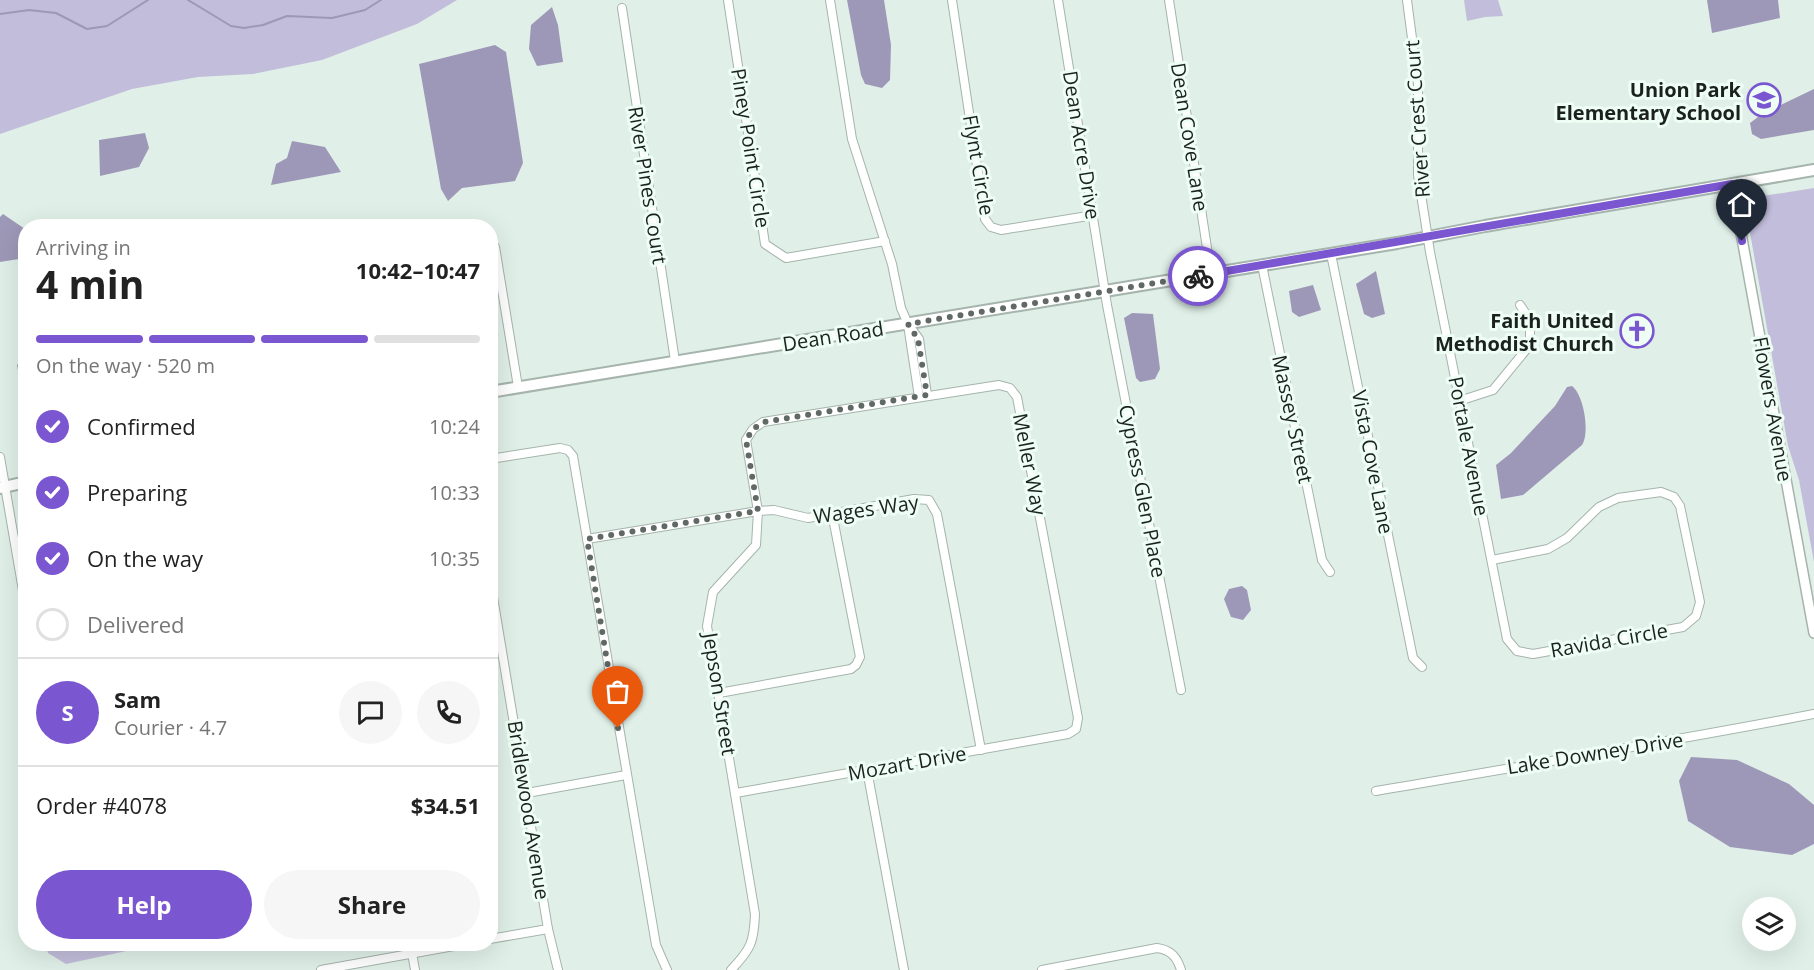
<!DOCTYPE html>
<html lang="en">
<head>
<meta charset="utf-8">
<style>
  :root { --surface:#fff; --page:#f6f6f6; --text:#222; --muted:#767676; --line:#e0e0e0; --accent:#7a56d0 }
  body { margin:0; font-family:"Open Sans",sans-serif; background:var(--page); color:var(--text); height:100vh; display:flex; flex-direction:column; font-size:22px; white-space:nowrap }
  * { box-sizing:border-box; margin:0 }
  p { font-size:20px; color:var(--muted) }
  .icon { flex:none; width:33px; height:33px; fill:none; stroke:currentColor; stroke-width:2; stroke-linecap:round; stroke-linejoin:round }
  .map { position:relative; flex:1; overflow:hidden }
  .details { position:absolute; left:18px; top:219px; width:480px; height:732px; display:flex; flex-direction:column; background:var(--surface); border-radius:24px; box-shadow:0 6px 24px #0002 }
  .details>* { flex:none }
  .fabs { position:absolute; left:1742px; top:897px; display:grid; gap:12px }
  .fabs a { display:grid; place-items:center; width:54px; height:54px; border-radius:50%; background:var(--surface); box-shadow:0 6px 24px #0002; font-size:30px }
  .pin { position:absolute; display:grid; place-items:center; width:51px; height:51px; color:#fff; margin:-62px -26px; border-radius:50% 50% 50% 0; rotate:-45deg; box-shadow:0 0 6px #0007 }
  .pin .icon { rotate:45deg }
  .courier { position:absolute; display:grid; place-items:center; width:60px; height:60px; margin:-30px; border:4px solid #7a56d0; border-radius:50%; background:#fff; color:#222; box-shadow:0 2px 8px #0007 }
  .summary em { font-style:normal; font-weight:700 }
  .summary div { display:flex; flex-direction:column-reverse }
  .summary { display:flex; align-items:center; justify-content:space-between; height:102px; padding:0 18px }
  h1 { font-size:39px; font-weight:700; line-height:45px }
  .bar { display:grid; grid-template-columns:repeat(4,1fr); gap:9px 6px; align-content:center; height:72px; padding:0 18px }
  .bar i { height:8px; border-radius:4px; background:var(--line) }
  .bar .active { background:var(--accent) }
  .bar p { grid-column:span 4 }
  .line { display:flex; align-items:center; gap:15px; padding:0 18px; border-top:2px solid var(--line) }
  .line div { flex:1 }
  .round { display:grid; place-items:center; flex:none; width:63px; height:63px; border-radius:32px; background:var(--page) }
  ol { padding:0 18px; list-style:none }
  li { display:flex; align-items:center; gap:18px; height:66px }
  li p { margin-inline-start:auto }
  li .icon { padding:6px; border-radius:50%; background:var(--accent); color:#fff; stroke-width:4 }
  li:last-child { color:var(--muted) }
  li i { width:33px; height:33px; border:3px solid var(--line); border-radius:50% }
  .action { display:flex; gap:12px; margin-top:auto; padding:12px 18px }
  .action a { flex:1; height:69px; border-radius:36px; background:var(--accent); color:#fff; font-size:24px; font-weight:700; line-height:69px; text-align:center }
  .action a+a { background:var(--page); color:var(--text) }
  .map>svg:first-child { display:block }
  .green { fill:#c2bdda }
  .water { fill:#9e98b8 }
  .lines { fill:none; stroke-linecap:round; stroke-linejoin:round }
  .stream { stroke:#9e98b8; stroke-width:2 }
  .building { fill:#b3d8c5; stroke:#7f8d86; stroke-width:1.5 }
  .minor-casing { stroke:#a5b4ac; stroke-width:10 }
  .tertiary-casing { stroke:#a5b4ac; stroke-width:12 }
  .secondary-casing { stroke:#a5b4ac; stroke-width:14 }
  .minor { stroke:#fff; stroke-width:8 }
  .tertiary { stroke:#fff; stroke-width:9 }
  .secondary { stroke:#fff; stroke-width:10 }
  .done { stroke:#606965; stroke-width:6; stroke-dasharray:0 10.8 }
  .route { stroke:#7a56d0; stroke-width:8 }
  .labels { text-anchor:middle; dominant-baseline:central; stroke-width:6; stroke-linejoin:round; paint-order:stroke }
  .poi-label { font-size:20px; font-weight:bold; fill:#1b211e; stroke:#eefef5; text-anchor:end }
  .street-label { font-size:20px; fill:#1b211e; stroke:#eefef5 }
</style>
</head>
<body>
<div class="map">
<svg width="1814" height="970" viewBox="0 0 1814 970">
  <rect width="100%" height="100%" fill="#e0f0e8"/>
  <g class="green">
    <polygon points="0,0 457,0 417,24 322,60 253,74 198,77 132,89 0,134"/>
    <polygon points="1464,0 1498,0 1503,16 1485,17 1467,21"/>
    <polygon points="1814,188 1814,562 1799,480 1788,446 1744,199"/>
    <polygon points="46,944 159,944 66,964 48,953"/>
  </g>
  <g class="water">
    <polygon points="847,0 884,0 891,45 890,80 882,88 865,84 861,75"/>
    <polygon points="1707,0 1778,0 1780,18 1712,33"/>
    <polygon points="552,7 558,25 563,62 537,66 529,49 531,25"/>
    <polygon points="495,45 506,52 523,163 515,181 462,188 448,201 441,189 419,64"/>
    <polygon points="1814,89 1814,130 1761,139 1752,134 1750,123 1762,114"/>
    <polygon points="145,133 149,148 139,167 100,176 99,140"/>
    <polygon points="292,141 325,147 341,172 271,185 276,164 287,158"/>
    <polygon points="3,214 25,229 25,258 0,262 0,217"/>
    <polygon points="1376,271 1385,314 1372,318 1364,314 1356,284"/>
    <polygon points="1313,285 1321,310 1299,317 1292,312 1289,291"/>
    <polygon points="1132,313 1153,314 1160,369 1155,379 1140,382 1136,378 1124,318"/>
    <path d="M 1572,386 C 1584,395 1590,433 1582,445 L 1523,495 L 1501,499 L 1496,465 L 1511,453 L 1555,406 L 1567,387 Z"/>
    <polygon points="1242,586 1247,590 1251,610 1243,620 1231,617 1224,599 1229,589"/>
    <polygon points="1691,757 1737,760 1789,784 1814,805 1814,844 1792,855 1730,847 1688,821 1679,781"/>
  </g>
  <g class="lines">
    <g class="stream">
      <polyline points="188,0 231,26 244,28 263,25 287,16 332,18 365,10 381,0"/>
      <polyline points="0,14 29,10 56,13 87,29 107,26 148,0"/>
    </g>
  </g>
  <polygon class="building" points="26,363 26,392 22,392 18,365"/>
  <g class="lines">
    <defs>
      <g id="minor">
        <polyline points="728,0 765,244 786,258 885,241"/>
        <polyline points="830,0 852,139 892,264 901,308 908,324 919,339 927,395"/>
        <polyline points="952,0 985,219 991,227 1001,230 1094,215"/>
        <polyline points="1058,0 1107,305 1181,690"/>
        <polyline points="1169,0 1211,274"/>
        <polyline points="1407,0 1418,84 1418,175 1430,252 1507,639 1517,651 1533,654 1683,627 1696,616 1700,602 1680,506 1674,497 1661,492 1618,498 1599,507 1567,538 1548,549 1492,560"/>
        <polyline points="622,8 675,361"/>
        <polyline points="495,247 518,387"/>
        <polyline points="1331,254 1413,658 1422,667"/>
        <polyline points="1262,265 1322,560 1330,572"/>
        <polyline points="908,325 919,397"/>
        <polyline points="1459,401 1493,390 1530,345 1530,320 1520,305"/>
        <polyline points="0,457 26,608"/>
        <polyline points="490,459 560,448 568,450 573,456 656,945 667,970"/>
        <polyline points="587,539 758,511 774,510 808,518 914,499 929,500 937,514 981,750"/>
        <polyline points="490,579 548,929 558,970"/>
        <polyline points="719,693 851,669 856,665 860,657 832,513"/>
        <polyline points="867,770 904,970"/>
        <path d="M 1376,791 C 1522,766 1668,742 1814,714"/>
        <polyline points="527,793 626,775"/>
        <polyline points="490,939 548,929"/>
        <polyline points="412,953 415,970"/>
        <polyline points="321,970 465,944"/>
        <path d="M 731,970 C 751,949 754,942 755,914 L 707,626 L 713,592 L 756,545 L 758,511 L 746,440 L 753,429 L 763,422 L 999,385 L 1010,388 L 1017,397 L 1078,718 L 1076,729 L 1068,734 L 736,793"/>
        <path d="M 1042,970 L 1157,948 C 1171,950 1177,957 1181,970"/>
      </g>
      <polyline id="tertiary" points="1732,184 1814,633"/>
      <g id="secondary">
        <polyline points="490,392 1397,243 1485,226 1814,170"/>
        <polyline points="0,488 26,482"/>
      </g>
    </defs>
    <use href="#minor" class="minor-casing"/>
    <use href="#tertiary" class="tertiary-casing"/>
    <use href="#secondary" class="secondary-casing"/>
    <use href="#minor" class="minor"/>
    <use href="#tertiary" class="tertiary"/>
    <use href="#secondary" class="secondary"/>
  </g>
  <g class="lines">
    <polyline class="done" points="618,728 587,539 758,511 746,440 753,429 764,422 927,395 918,339 908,324 1198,276"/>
    <polyline class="route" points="1198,276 1732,184 1742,241"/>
  </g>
  <defs>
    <symbol id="school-ring" viewBox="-11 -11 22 22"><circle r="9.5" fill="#eefef5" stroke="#7a56d0" stroke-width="1.5"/><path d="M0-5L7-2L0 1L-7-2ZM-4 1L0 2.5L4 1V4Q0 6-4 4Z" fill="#7a56d0"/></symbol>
    <symbol id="church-ring" viewBox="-11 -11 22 22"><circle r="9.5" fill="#eefef5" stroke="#7a56d0" stroke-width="1.5"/><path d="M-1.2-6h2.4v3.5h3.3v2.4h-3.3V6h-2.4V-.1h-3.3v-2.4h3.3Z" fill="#7a56d0"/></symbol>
  </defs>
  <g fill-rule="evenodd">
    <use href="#school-ring" x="1745" y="81" width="38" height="38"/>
    <use href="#church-ring" x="1618" y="312" width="38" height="38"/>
  </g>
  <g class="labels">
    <g class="poi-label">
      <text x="1741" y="89">Union Park<tspan x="1741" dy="23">Elementary School</tspan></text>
      <text x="1614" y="320">Faith United<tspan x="1614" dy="23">Methodist Church</tspan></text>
    </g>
    <g class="street-label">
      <text transform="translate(1417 119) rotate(-94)">River Crest Court</text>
      <text transform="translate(1190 137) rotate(81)">Dean Cove Lane</text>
      <text transform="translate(1082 145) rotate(81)">Dean Acre Drive</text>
      <text transform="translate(751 148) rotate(81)">Piney Point Circle</text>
      <text transform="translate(979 165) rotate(80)">Flynt Circle</text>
      <text transform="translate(648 185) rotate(81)">River Pines Court</text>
      <text transform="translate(833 336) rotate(-9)">Dean Road</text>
      <text transform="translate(1773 409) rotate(80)">Flowers Avenue</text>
      <text transform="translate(1293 419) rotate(78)">Massey Street</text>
      <text transform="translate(1469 446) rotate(79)">Portale Avenue</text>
      <text transform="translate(1373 462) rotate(79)">Vista Cove Lane</text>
      <text transform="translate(1030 464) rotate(79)">Meller Way</text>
      <text transform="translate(1143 491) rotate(79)">Cypress Glen Place</text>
      <text transform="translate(866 509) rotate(-8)">Wages Way</text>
      <text transform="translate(1609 640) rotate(-10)">Ravida Circle</text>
      <text transform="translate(720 694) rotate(81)">Jepson Street</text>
      <text transform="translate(1595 753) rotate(-9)">Lake Downey Drive</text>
      <text transform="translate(907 763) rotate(-10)">Mozart Drive</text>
      <text transform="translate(529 810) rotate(81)">Bridlewood Avenue</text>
    </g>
  </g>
</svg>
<div class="fabs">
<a><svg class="icon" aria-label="layers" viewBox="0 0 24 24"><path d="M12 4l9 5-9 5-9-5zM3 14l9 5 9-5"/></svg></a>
</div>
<div class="pin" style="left:618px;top:728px;background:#ea580c"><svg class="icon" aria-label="bag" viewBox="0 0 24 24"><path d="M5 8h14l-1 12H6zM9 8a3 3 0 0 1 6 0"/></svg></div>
<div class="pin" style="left:1742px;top:241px;background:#1f2937"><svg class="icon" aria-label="home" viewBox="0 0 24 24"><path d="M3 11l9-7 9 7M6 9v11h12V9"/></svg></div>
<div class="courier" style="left:1198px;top:276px"><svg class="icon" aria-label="bike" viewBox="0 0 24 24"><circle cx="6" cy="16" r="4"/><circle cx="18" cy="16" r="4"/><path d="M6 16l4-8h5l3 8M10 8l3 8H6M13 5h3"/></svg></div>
<section class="details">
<div class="summary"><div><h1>4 min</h1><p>Arriving in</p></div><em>10:42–10:47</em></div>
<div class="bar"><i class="active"></i><i class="active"></i><i class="active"></i><i></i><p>On the way · 520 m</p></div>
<ol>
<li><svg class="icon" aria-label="check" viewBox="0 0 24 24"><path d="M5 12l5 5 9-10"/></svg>Confirmed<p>10:24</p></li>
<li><svg class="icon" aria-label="check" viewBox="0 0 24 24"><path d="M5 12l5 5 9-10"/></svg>Preparing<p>10:33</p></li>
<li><svg class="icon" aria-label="check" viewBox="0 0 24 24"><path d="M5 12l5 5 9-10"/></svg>On the way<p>10:35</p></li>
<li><i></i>Delivered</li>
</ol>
<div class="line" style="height:108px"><b class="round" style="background:var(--accent);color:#fff">S</b><div><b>Sam</b><p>Courier · 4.7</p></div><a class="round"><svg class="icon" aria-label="chat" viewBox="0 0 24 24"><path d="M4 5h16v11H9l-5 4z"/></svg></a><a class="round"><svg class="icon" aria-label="phone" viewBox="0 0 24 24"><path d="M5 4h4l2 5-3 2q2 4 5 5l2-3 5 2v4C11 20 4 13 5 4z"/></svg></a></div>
<div class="line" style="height:78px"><div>Order #4078</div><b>$34.51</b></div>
<div class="action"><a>Help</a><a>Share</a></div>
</section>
</div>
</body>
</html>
